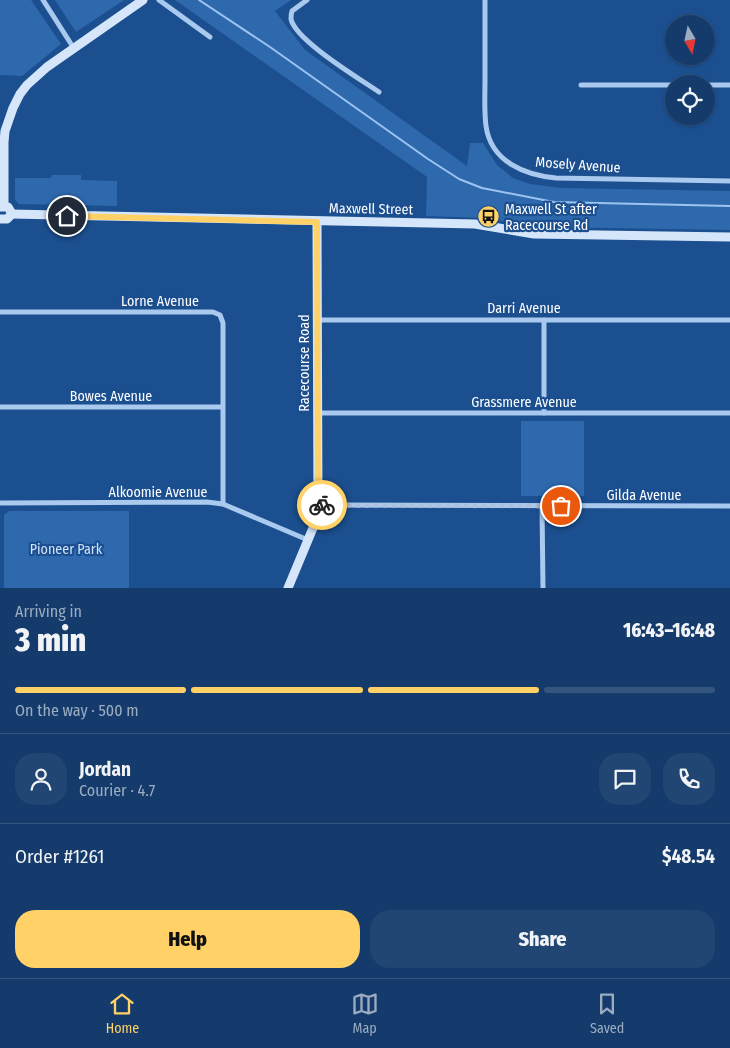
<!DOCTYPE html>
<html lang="en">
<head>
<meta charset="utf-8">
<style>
  :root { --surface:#143b6b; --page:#214673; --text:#f1f3f6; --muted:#9dadc1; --line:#33557e; --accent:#ffd166 }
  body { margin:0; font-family:"Fira Sans Condensed",sans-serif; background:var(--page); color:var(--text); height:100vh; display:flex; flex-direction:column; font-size:19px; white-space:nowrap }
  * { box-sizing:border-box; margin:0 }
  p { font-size:16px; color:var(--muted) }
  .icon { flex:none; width:28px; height:28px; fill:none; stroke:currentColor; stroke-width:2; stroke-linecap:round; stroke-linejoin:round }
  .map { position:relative; height:588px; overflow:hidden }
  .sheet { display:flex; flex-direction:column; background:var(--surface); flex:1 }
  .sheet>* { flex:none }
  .needle { width:32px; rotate:171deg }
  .fabs { position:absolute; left:665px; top:15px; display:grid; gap:10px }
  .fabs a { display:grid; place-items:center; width:50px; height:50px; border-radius:50%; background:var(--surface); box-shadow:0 1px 4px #0004,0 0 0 1px var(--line); font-size:25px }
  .pin { position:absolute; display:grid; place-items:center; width:42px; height:42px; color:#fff; margin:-21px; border:2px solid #fff; border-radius:50%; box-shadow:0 1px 5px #0007 }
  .courier { position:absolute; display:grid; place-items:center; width:50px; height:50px; margin:-25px; border:4px solid #ffd166; border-radius:50%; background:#fff; color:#222; box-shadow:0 1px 6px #0007 }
  .headline em { font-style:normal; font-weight:800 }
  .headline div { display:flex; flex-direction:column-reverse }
  .headline { display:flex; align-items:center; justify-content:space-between; height:85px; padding:0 15px }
  h1 { font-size:32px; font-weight:800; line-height:38px }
  .bar { display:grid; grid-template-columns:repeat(4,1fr); gap:8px 5px; align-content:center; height:60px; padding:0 15px }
  .bar i { height:6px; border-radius:4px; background:var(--line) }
  .bar .current { background:var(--accent) }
  .bar p { grid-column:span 4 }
  .line { display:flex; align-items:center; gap:12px; padding:0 15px; border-top:1px solid var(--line) }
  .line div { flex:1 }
  .round { display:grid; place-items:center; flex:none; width:52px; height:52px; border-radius:20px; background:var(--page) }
  .action { display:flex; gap:10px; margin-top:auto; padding:10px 15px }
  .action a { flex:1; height:58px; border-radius:20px; background:var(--accent); color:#111; font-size:20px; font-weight:800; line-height:58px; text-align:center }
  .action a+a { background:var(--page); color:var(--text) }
  .tabs { display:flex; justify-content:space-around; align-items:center; height:70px; border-top:1px solid var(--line); background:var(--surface); font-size:14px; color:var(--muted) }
  .tabs a { display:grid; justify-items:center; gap:2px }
  .tabs .current { color:var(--accent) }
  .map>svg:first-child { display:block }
  .green { fill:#2e69ad }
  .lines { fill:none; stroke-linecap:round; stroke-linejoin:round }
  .stream { stroke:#9cc4f0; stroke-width:2 }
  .street { stroke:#a9c9ee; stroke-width:5 }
  .secondary { stroke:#d6e6fa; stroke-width:9 }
  .done { stroke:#afc1d8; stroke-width:5; stroke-dasharray:0 9 }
  .route { stroke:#ffd166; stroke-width:6 }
  .labels { text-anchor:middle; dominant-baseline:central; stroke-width:4.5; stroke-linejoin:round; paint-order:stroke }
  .street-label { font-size:14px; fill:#fff; stroke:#1b4f8f }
  .poi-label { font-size:14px; fill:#fff; stroke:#1b4f8f; text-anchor:start }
  .park-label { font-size:14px; fill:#cfe3fa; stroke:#1b4f8f }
</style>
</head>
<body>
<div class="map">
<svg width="730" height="588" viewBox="0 0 730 588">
  <rect width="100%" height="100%" fill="#1b4f8f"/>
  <g class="green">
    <polygon points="0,0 31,0 61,44 22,76 0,75"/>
    <polygon points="55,0 124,0 76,32"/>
    <polygon points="175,0 291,0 275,11 305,50 467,166 470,143 483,143 497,165 513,178 530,184 562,188 730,191 730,230 547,227 530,226 485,218 426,216 427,177"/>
    <polygon points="52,175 81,175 81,180 117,181 117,206 19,204 15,200 15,178 51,178"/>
    <rect x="521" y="421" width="63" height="75"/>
    <polygon points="9,511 129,511 129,588 4,588 4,515"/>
  </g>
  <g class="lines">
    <polyline class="stream" points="199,0 270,47 428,159 459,179 482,188 554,202 730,206"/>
    <g class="street">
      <polyline points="43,0 73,47"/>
      <polyline points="159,0 210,37"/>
      <path d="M 307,0 L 292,11 C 291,14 291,16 291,19 C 295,40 360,79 379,92"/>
      <path d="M 485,0 C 485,27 485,54 485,80 C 485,95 484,111 486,126 C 491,162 525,175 556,178 L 730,181"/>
      <polyline points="581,85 674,85"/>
      <polyline points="706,85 730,85"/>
      <polyline points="0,312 213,312 220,315 223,323 223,504"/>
      <polyline points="318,320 730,320"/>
      <polyline points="0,407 222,407"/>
      <polyline points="318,413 730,413"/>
      <polyline points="544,413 544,320"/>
      <polyline points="0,503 207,502 223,504 308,540"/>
      <polyline points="318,505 730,506"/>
      <polyline points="542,506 543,588"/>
    </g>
    <g class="secondary">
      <polyline points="4,205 4,142 5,131 13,108 20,94 27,85 47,67 143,0"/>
      <polyline points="0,207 8,207 11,212 10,216 7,219 0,219"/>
      <polyline points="11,214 475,224 534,234 730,237"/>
      <polyline points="288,588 313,528 318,505 317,222"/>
    </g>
  </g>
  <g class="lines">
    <polyline class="done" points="322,505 561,506"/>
    <polyline class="route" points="67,216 317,222 318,505 322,505"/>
  </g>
  <defs>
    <symbol id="bus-disc" viewBox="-11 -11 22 22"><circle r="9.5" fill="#ffd166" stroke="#1b4f8f"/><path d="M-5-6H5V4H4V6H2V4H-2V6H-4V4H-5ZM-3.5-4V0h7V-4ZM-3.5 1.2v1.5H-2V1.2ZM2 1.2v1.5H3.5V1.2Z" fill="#111"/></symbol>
  </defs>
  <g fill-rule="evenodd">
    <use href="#bus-disc" x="476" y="204" width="25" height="25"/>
  </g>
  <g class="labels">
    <g class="street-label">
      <text transform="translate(578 165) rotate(4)">Mosely Avenue</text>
      <text transform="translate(371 209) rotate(1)">Maxwell Street</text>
      <text x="160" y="301">Lorne Avenue</text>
      <text x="524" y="308">Darri Avenue</text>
      <text transform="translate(304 363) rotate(-90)">Racecourse Road</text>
      <text x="111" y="396">Bowes Avenue</text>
      <text x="524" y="402">Grassmere Avenue</text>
      <text x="158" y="492">Alkoomie Avenue</text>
      <text x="644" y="495">Gilda Avenue</text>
    </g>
    <g class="poi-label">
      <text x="505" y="209">Maxwell St after<tspan x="505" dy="16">Racecourse Rd</tspan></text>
    </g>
    <g class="park-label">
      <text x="66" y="549">Pioneer Park</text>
    </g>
  </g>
</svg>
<div class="fabs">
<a><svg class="needle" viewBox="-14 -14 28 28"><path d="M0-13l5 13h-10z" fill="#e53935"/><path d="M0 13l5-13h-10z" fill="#9dadc1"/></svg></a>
<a><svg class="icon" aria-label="locate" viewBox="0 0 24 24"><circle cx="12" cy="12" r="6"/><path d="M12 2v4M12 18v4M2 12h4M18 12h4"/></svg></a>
</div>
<div class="pin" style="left:561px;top:506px;background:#ea580c"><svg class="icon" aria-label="bag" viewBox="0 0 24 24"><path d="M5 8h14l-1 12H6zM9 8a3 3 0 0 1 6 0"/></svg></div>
<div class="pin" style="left:67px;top:216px;background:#1f2937"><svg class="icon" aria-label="home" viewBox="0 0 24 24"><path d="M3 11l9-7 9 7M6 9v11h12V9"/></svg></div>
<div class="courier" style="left:322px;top:505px"><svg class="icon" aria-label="bike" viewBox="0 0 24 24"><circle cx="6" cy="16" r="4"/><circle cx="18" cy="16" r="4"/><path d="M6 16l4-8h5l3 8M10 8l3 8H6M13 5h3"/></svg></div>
</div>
<section class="sheet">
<div class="headline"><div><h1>3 min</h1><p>Arriving in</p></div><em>16:43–16:48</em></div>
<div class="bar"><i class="current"></i><i class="current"></i><i class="current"></i><i></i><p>On the way · 500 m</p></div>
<div class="line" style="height:90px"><a class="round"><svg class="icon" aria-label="person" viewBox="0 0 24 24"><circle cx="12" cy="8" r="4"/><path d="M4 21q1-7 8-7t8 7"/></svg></a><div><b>Jordan</b><p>Courier · 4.7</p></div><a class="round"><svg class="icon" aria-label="chat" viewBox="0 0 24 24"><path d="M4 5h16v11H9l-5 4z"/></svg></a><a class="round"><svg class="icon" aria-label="phone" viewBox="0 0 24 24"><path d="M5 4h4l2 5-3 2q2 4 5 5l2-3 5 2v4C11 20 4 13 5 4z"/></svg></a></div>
<div class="line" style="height:65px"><div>Order #1261</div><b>$48.54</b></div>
<div class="action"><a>Help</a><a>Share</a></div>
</section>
<nav class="tabs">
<a class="current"><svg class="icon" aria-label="home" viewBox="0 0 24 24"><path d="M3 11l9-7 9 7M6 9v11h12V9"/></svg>Home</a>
<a><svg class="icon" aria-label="map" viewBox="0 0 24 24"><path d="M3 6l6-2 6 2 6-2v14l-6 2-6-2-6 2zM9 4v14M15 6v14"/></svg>Map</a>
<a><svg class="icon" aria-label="saved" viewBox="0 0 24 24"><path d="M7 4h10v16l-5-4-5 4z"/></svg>Saved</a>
</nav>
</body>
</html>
